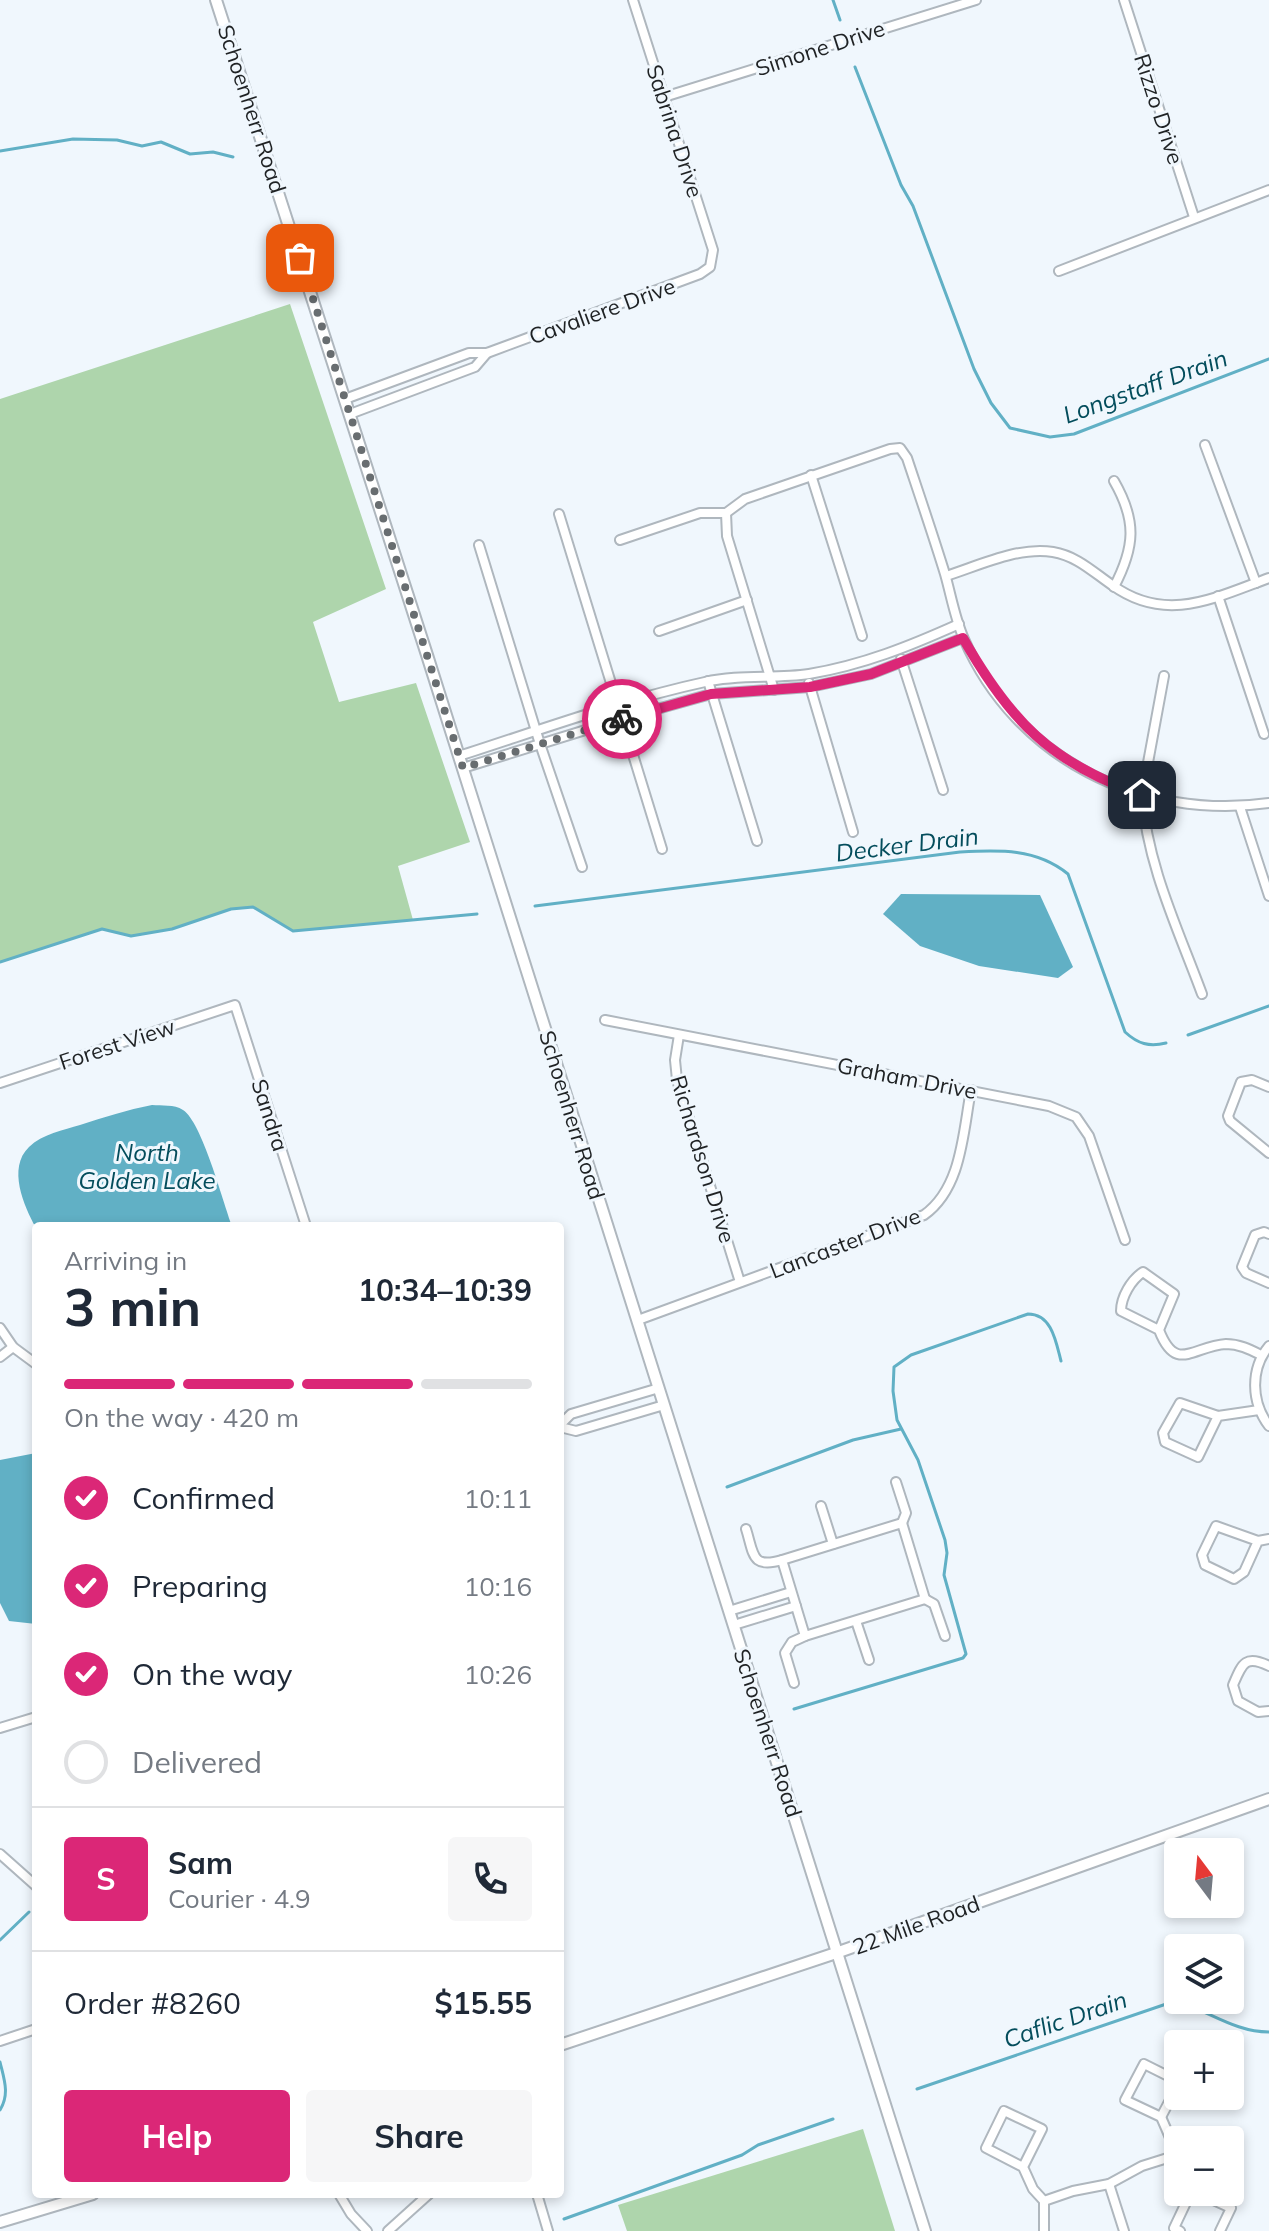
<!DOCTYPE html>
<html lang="en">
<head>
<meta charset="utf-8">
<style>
  :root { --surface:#fff; --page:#f6f6f7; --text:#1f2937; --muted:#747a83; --line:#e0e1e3; --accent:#db2777 }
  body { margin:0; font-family:Mulish,sans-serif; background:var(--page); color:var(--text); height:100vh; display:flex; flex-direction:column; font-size:30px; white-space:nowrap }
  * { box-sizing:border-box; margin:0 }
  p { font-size:26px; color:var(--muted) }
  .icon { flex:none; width:44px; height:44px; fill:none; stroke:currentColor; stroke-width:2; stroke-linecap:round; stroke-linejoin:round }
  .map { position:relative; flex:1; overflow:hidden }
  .details { position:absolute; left:32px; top:1222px; width:532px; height:976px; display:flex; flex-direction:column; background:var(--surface); border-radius:8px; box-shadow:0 4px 12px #0003 }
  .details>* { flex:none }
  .needle { width:52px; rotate:344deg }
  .buttons { position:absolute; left:1164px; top:1838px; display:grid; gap:16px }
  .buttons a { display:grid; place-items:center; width:80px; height:80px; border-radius:8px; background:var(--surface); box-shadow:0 4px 12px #0003; font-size:40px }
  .pin { position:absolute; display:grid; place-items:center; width:68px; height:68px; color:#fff; margin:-34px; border-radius:16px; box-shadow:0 4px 12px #0006 }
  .courier { position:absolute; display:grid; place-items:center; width:80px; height:80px; margin:-40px; border:6px solid #db2777; border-radius:50%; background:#fff; color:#222; box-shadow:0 2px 10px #0007 }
  .head em { font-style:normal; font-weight:700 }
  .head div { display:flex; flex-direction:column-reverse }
  .head { display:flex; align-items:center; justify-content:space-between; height:136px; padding:0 32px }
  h1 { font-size:52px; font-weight:700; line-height:60px }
  .bar { display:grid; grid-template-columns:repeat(4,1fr); gap:12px 8px; align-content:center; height:96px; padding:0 32px }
  .bar i { height:10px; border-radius:6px; background:var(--line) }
  .bar .on { background:var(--accent) }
  .bar p { grid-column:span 4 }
  .line { display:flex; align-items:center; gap:20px; padding:0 32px; border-top:2px solid var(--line) }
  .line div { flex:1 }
  .round { display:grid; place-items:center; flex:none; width:84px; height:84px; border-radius:8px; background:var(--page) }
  ol { padding:0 32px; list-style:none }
  li { display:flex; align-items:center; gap:24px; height:88px }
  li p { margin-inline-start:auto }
  li .icon { padding:8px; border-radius:50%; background:var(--accent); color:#fff; stroke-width:4 }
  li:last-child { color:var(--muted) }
  li i { width:44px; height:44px; border:4px solid var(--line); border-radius:50% }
  .primary-button { display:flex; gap:16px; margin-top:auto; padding:16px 32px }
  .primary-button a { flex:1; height:92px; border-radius:8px; background:var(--accent); color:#fff; font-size:32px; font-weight:700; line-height:92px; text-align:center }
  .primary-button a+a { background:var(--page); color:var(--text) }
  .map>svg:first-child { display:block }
  .green { fill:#aed5ac }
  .water { fill:#61b0c5 }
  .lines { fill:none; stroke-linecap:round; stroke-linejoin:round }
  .stream { stroke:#61b0c5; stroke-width:3 }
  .minor-casing { stroke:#afb7be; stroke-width:12 }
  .tertiary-casing { stroke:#afb7be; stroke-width:14 }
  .minor { stroke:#fff; stroke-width:8 }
  .tertiary { stroke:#fff; stroke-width:10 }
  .done { stroke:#686d70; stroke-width:8; stroke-dasharray:0 14.4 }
  .route { stroke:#db2777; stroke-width:10 }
  .labels { text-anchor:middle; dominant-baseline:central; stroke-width:6; stroke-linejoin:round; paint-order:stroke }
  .street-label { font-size:22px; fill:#1f2224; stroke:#f0f7fd }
  .water-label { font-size:24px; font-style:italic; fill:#044d5c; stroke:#f0f7fd }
</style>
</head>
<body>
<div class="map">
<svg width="1269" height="2231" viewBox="0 0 1269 2231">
  <rect width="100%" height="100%" fill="#f0f7fd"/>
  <g class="green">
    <polygon points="290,304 386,589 313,622 339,702 416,683 470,842 398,866 413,920 293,931 253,907 231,909 172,929 131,936 102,929 0,962 0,399"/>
    <polygon points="863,2129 895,2231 627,2231 618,2205"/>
  </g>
  <g class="water">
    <polygon points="901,894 1040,895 1073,967 1058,978 979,966 920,946 883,914"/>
    <path d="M 152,1105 C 162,1106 174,1104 183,1110 C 202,1122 223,1202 232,1226 L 36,1228 C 24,1206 7,1168 29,1147 C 42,1134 64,1130 80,1125 C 104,1117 127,1110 152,1105 Z"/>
    <polygon points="36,1453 36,1624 9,1621 0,1603 0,1460"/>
  </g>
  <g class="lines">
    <g class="stream">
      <polyline points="833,0 840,20"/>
      <polyline points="855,67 901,185 913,206 974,369 991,403 1010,428 1050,437 1074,434 1269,359"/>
      <polyline points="0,151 73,139 117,140 142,146 161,142 190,154 213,152 233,157"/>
      <path d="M 535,906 L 960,852 C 999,850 1036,848 1068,874 L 1125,1032 C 1138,1044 1149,1047 1166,1043"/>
      <polyline points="0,962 102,929 131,936 172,929 231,909 253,907 293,931 477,914"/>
      <polyline points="1188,1035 1269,1006"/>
      <polyline points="727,1487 853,1440 901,1429"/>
      <path d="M 794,1709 L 963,1658 L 966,1654 L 944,1575 L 947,1553 L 945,1540 L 918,1460 L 897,1420 L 893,1391 L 894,1367 L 911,1355 L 1028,1314 C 1052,1314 1056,1342 1061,1361"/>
      <polyline points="0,1940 29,1912"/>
      <path d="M 917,2089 L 1175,2001 C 1208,2010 1234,2032 1269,2032"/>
      <path d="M 0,2110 C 10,2094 4,2079 0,2062"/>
      <polyline points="564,2219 742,2155 758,2145 833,2119"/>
    </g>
    <defs>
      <g id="minor">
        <polyline points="1124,0 1194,217"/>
        <polyline points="664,97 976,0"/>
        <polyline points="1059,271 1269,190"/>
        <polyline points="345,399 469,353 487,353 700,274 710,267 713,250 633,0"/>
        <polyline points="350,414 475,367 487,353"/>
        <polyline points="1205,445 1256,583"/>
        <polyline points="811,475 862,636"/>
        <path d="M 726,513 L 745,499 L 890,449 L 900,448 L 907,458 C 920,497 933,535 945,574 C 951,595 955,619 964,639 C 1016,759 1142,821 1269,803"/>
        <polyline points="726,513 727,536 774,690"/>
        <polyline points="559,514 662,849"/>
        <polyline points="620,540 700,513 726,513"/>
        <polyline points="479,545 540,744 582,867"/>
        <path d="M 946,576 C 978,566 1019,546 1053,552 C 1077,556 1093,572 1112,585 C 1166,624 1214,598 1269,578"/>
        <path d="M 1114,587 C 1135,547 1137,521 1114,481"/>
        <polyline points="1218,596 1264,734"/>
        <polyline points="659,631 747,600"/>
        <polyline points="901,659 943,790"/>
        <path d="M 1164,676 L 1142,795 C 1147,865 1178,929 1202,994"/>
        <polyline points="708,681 757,841"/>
        <polyline points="809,683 853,832"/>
        <path d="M 459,756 C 540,730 622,700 705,682 C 739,674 775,679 809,674 C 863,665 910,646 959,624"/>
        <polyline points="463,768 621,719 711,694 810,687 871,674 963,638"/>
        <polyline points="1240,807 1269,896"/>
        <polyline points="605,1020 1049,1106 1076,1117 1089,1136 1125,1240"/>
        <polyline points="679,1035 675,1060 677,1080 740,1282"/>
        <polyline points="0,1083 235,1005 306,1226"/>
        <polyline points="1269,1087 1252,1080 1241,1082 1228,1116 1230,1121 1269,1153"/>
        <polyline points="1269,1234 1264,1232 1255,1235 1242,1267 1246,1273 1269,1283"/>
        <path d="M 638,1320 L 924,1215 C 962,1188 963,1132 971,1090"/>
        <polyline points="0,1328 13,1347 36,1364"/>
        <path d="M 1159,1330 L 1121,1311 C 1121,1297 1131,1280 1143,1272 L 1174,1294 L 1159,1330 C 1176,1374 1193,1346 1226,1344 C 1239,1344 1249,1349 1261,1355"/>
        <path d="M 1269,1346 C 1250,1369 1251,1402 1269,1426"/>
        <polyline points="0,1357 13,1347"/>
        <polyline points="1218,1416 1198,1457 1165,1442 1163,1433 1180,1403 1218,1416 1259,1410"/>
        <polyline points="560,1425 571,1414 659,1388"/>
        <polyline points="560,1427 576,1431 664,1405"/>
        <polyline points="896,1482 906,1513 902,1523"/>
        <polyline points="821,1506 833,1544"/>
        <polygon points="902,1523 925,1599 805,1636 782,1560"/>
        <path d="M 746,1529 C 754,1554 751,1569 782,1560"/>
        <polyline points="1258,1541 1244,1572 1234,1579 1205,1565 1202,1555 1216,1526 1258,1541 1269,1539"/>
        <polyline points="925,1599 934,1604 945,1636"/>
        <polyline points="729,1611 791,1592"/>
        <polyline points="856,1621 869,1660"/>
        <polyline points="734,1625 796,1606"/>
        <path d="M 1269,1666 C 1245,1654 1242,1664 1233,1685 L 1238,1701 L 1258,1712 L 1269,1711"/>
        <polyline points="794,1683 785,1653 792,1642 805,1636"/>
        <polyline points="0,1728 36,1717"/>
        <polyline points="0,1854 36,1886"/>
        <polyline points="0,2041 36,2029"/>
        <polyline points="1178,2081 1144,2064 1125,2100 1161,2117 1178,2156"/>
        <polyline points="1161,2117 1178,2085"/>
        <polyline points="1023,2167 986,2148 1004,2111 1042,2129 1023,2167 1033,2189 1044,2201"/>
        <polyline points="1109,2184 1124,2231"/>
        <polyline points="1196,2192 1231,2208 1220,2231"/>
        <polyline points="339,2194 351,2214 367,2231"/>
        <polyline points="537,2194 548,2231"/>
        <polyline points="1044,2201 1073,2191 1109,2184 1142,2166 1177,2155"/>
        <polyline points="1044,2201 1044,2231"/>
        <polyline points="388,2231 429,2194"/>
        <polyline points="1180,2231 1174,2228 1191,2192"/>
      </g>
      <g id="tertiary">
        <polyline points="216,0 427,655 925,2231"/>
        <polyline points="560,2045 836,1953 1269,1799"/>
        <polyline points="0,2222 93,2194"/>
      </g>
    </defs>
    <use href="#minor" class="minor-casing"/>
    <use href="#tertiary" class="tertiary-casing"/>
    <use href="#minor" class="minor"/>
    <use href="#tertiary" class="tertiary"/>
  </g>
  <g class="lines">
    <polyline class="done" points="300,258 463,768 622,719"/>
    <path class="route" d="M 622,719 L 711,694 L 810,687 L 871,674 L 963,638 C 1010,721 1051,763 1142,795"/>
  </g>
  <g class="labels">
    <g class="street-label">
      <text transform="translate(820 48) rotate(-18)">Simone Drive</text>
      <text transform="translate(252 109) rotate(72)">Schoenherr Road</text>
      <text transform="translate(1159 109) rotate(72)">Rizzo Drive</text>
      <text transform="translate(675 131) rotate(72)">Sabrina Drive</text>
      <text transform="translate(602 311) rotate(-20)">Cavaliere Drive</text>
      <text transform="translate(117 1044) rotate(-18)">Forest View</text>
      <text transform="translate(907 1078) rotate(11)">Graham Drive</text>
      <text transform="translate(270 1115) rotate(72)">Sandra</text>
      <text transform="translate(572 1115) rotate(73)">Schoenherr Road</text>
      <text transform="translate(703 1159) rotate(73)">Richardson Drive</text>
      <text transform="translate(845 1243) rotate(-21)">Lancaster Drive</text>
      <text transform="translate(768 1733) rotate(72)">Schoenherr Road</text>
      <text transform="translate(916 1925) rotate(-20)">22 Mile Road</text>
    </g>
    <g class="water-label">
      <text transform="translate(1145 386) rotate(-20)">Longstaff Drain</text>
      <text transform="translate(907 844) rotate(-7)">Decker Drain</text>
      <text x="147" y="1152">North<tspan x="147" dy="28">Golden Lake</tspan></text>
      <text transform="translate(1065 2019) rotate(-19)">Caflic Drain</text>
    </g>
  </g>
</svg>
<div class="buttons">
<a><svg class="needle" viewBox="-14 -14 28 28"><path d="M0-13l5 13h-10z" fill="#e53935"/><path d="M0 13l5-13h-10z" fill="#747a83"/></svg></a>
<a><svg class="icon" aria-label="layers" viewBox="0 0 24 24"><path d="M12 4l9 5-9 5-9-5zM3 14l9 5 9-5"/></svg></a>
<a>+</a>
<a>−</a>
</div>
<div class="pin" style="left:300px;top:258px;background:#ea580c"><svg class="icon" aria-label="bag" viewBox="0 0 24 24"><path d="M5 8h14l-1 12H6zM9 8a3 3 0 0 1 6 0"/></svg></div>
<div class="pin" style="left:1142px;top:795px;background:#1f2937"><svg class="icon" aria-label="home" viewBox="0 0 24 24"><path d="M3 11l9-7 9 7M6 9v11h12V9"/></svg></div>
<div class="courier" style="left:622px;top:719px"><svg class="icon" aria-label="bike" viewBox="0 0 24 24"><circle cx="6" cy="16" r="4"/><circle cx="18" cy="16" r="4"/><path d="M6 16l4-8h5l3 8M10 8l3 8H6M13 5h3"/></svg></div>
<section class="details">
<div class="head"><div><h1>3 min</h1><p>Arriving in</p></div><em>10:34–10:39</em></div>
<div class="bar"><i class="on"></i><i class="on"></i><i class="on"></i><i></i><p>On the way · 420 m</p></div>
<ol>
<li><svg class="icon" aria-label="check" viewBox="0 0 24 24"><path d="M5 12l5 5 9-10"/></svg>Confirmed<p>10:11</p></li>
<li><svg class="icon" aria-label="check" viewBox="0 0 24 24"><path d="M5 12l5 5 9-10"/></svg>Preparing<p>10:16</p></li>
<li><svg class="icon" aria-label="check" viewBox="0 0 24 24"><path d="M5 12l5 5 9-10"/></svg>On the way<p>10:26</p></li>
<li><i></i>Delivered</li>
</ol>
<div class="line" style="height:144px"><b class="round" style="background:var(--accent);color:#fff">S</b><div><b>Sam</b><p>Courier · 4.9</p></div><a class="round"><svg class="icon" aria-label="phone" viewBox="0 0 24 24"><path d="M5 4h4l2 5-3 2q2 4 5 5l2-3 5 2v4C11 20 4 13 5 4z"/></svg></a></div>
<div class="line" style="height:104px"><div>Order #8260</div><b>$15.55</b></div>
<div class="primary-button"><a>Help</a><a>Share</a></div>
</section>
</div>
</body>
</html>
